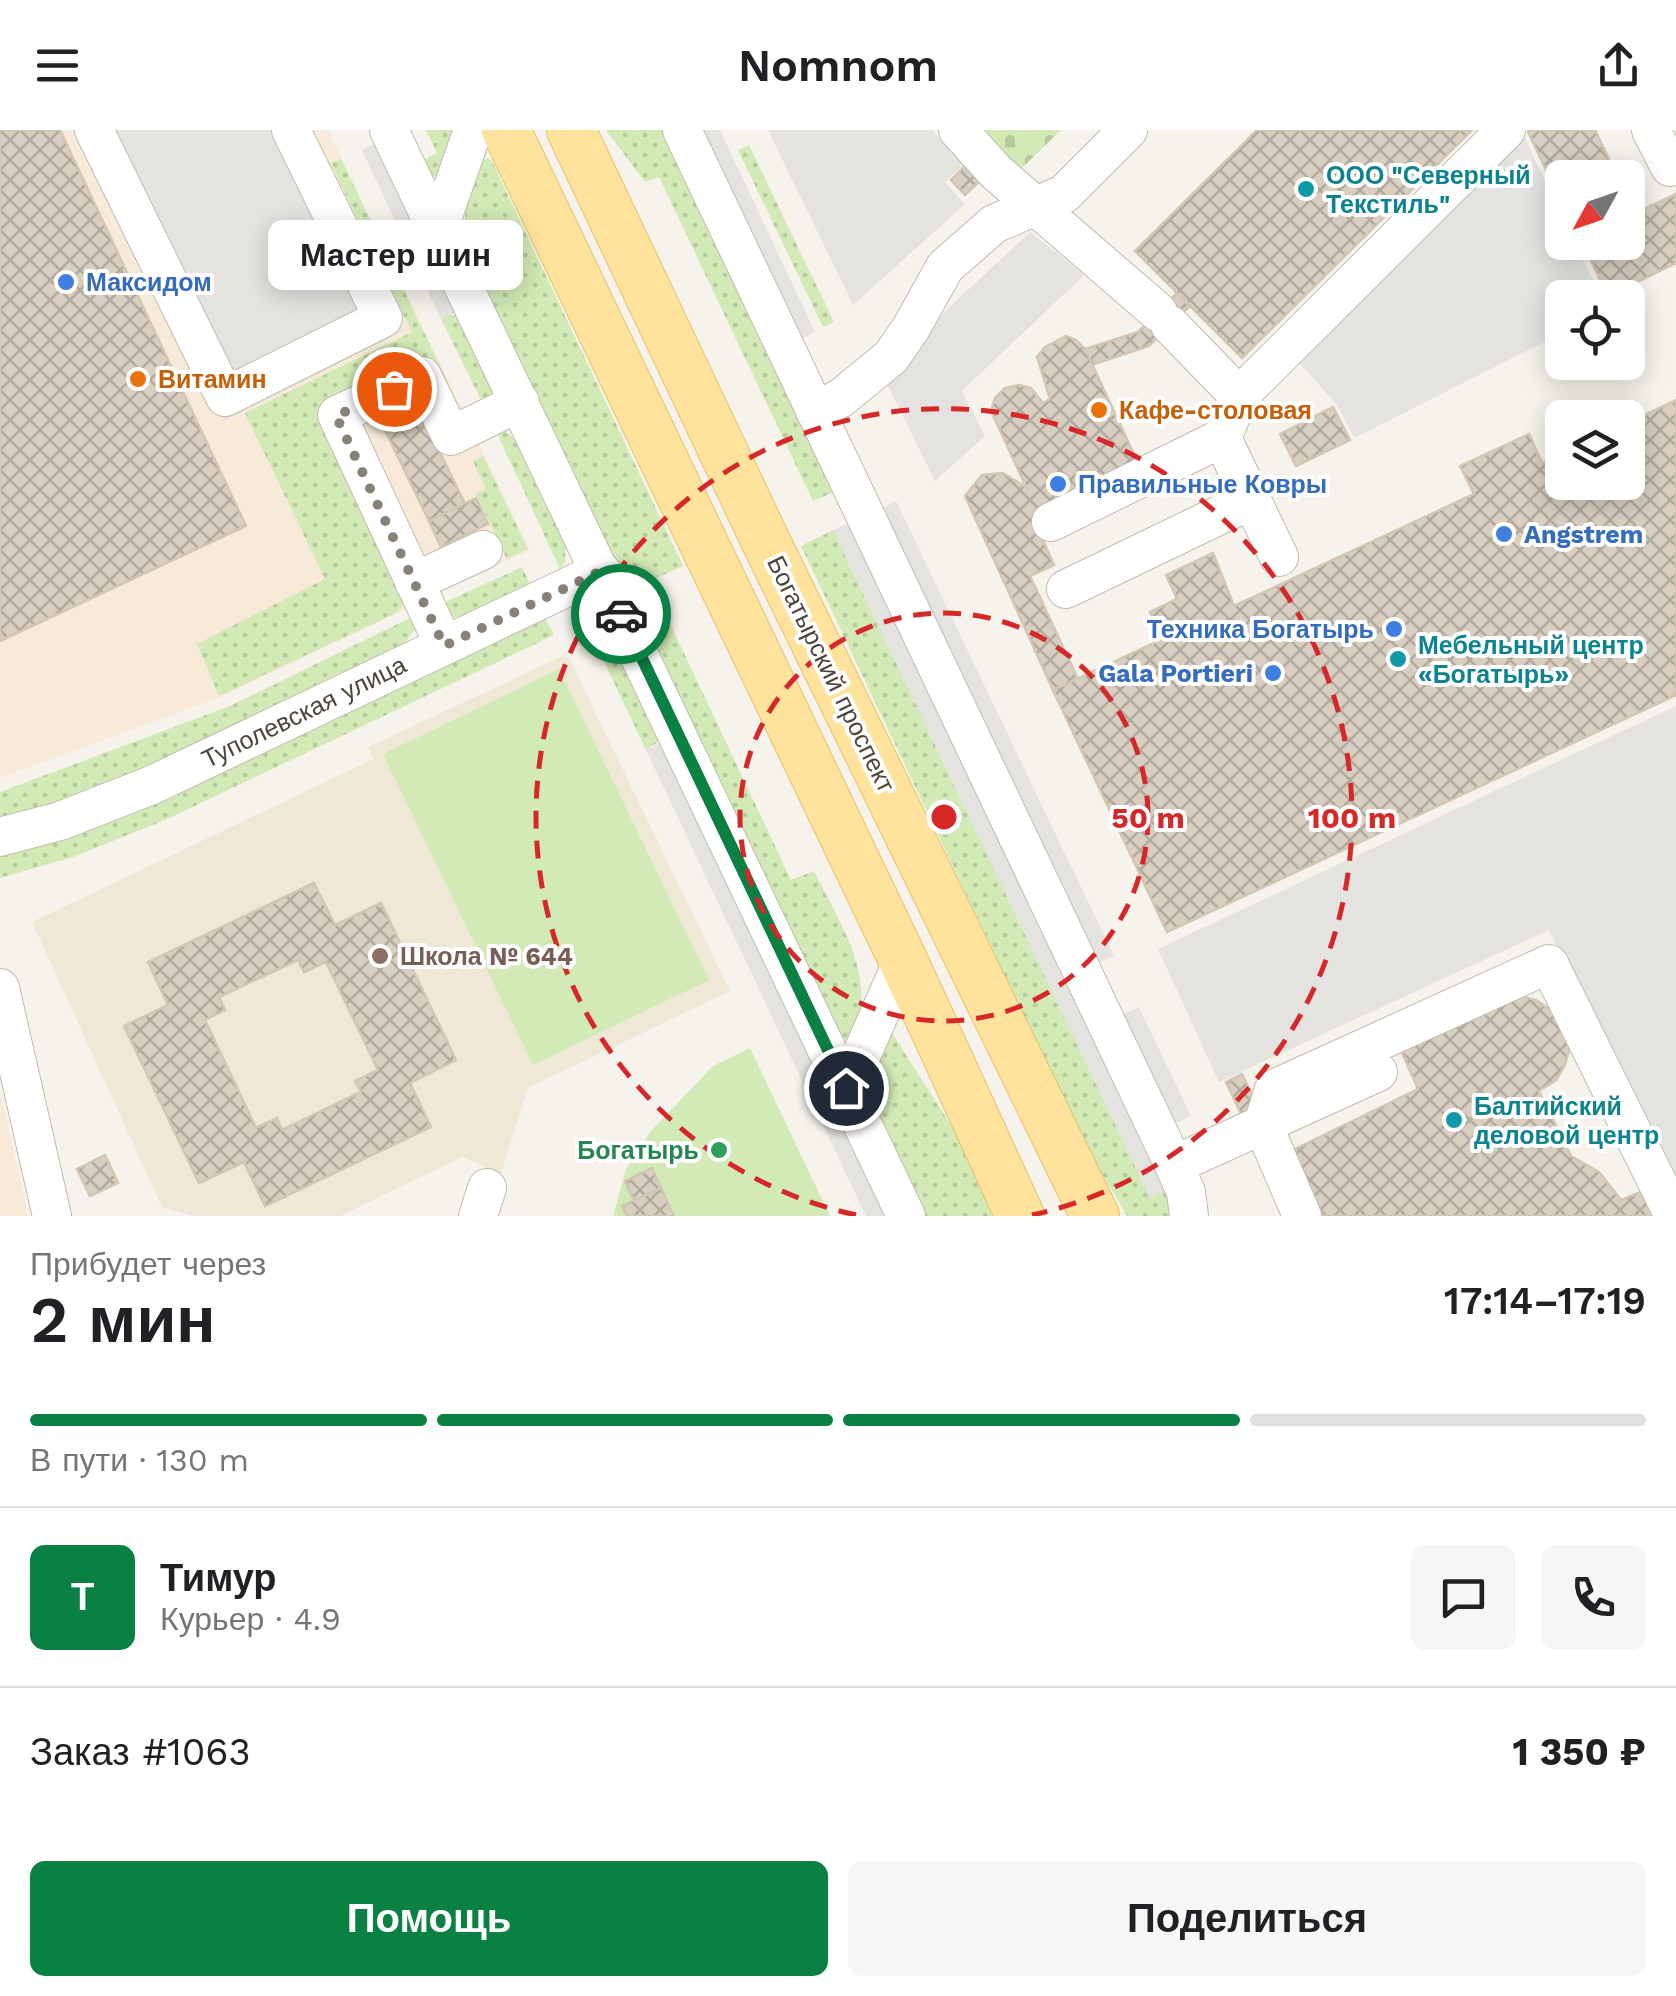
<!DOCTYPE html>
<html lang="ru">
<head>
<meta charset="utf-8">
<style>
  :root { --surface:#fff; --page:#f6f6f6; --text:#202124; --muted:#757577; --line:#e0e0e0; --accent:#0b8043 }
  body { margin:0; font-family:"Work Sans",sans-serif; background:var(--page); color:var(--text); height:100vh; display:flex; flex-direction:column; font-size:38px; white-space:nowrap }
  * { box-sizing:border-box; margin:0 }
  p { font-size:32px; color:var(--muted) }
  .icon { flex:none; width:55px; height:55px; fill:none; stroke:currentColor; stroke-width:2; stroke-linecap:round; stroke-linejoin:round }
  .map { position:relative; height:1086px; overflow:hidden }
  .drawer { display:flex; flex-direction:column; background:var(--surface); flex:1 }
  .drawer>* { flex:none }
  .needle { width:65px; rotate:230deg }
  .fabs { position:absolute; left:1545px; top:30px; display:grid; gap:20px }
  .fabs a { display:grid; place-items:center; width:100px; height:100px; border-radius:15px; background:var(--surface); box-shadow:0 5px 25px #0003; font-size:50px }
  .pin { position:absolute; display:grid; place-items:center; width:85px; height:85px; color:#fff; margin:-42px; border:5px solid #fff; border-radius:50%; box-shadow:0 2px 10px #0007 }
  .courier { position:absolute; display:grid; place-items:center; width:100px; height:100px; margin:-50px; border:8px solid #0b8043; border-radius:50%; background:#fff; color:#222; box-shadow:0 2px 12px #0007 }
  .bubble { position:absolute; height:70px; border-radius:15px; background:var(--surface); box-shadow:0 5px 25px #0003; font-size:32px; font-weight:600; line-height:70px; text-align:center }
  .head em { font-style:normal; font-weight:600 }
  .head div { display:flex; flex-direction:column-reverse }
  .head { display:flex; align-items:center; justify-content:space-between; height:170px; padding:0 30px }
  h1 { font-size:65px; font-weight:600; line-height:75px }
  .bar { display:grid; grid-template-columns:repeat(4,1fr); gap:15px 10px; align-content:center; height:120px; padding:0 30px }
  .bar i { height:12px; border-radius:8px; background:var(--line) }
  .bar .on { background:var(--accent) }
  .bar p { grid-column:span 4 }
  .line { display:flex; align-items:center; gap:25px; padding:0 30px; border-top:2px solid var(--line) }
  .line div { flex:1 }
  .round { display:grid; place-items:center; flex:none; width:105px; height:105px; border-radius:15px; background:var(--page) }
  .button { display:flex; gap:20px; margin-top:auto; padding:20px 30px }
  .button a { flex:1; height:115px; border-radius:15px; background:var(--accent); color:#fff; font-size:40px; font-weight:600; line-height:115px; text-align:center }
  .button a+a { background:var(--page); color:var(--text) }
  header { display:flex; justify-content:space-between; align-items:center; height:130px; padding:0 30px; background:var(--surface); font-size:45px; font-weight:600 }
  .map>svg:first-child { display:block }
  .commercial { fill:#f7ead8 }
  .education { fill:#efe8d6 }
  .grass { fill:url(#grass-dots) }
  .cemetery { fill:url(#cemetery-stones) }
  .park { fill:#d2eab5 }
  .parking { fill:#e5e3e0 }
  .building { fill:url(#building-cross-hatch); stroke:#d3c7b4; stroke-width:2.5; fill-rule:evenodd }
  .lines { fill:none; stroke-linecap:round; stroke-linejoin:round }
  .minor-casing { stroke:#c2bbae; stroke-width:40 }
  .major-casing { stroke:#e6c16a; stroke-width:50 }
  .minor { stroke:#fff; stroke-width:38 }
  .major { stroke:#ffe39c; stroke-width:48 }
  .done { stroke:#878178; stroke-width:10; stroke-dasharray:0 18 }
  .route { stroke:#0b8043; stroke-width:12 }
  .ring { fill:none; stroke:#d62828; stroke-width:5; stroke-dasharray:18 12 }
  .culture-dot { fill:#0f9aa8; stroke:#fff; stroke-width:4 }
  .shop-dot { fill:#3f7fe0; stroke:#fff; stroke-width:4 }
  .food-dot { fill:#e8710a; stroke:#fff; stroke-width:4 }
  .education-dot { fill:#8d6e63; stroke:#fff; stroke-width:4 }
  .leisure-dot { fill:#2e9e5b; stroke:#fff; stroke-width:4 }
  .labels { text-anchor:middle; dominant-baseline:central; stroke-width:8; stroke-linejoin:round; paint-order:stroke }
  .culture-label { font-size:25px; font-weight:bold; fill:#0d838f; stroke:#fff; text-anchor:start }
  .shop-label { font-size:25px; font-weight:bold; fill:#366cbe; stroke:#fff; text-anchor:start }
  .food-label { font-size:25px; font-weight:bold; fill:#c56008; stroke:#fff; text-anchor:start }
  .street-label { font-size:25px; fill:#4b4439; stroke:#fff }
  .education-label { font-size:25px; font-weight:bold; fill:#785e54; stroke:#fff; text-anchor:start }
  .leisure-label { font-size:25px; font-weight:bold; fill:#27864d; stroke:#fff; text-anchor:end }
  .centre { fill:#d62828; stroke:#fff; stroke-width:5 }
  .ring-label { font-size:30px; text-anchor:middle; font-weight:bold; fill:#d62828; stroke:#fff; stroke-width:8; stroke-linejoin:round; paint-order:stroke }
</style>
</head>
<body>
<header><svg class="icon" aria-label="menu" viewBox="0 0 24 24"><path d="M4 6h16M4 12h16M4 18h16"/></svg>Nomnom<svg class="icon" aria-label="share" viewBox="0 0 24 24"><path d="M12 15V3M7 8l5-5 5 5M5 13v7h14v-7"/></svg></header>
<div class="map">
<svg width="1676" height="1086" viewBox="0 0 1676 1086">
  <defs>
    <pattern id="grass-dots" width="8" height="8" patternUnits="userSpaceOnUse" patternTransform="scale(2.5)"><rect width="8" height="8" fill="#d2eab5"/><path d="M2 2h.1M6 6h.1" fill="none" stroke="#b6ca9c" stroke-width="1.8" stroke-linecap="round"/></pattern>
    <pattern id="cemetery-stones" width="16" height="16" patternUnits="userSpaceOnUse" patternTransform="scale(2.5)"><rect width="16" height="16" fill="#d2eab5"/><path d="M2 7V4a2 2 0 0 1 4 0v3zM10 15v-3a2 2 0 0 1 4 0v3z" fill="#b6ca9c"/></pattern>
    <pattern id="building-cross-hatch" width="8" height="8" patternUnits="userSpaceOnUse" patternTransform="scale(2.5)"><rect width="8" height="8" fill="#d8cfc1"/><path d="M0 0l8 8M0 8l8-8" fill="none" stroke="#b1aa9e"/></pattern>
  </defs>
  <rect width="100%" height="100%" fill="#f6f3ec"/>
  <g class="commercial">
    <polygon points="0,0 328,0 530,420 221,567 0,648"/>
    <polygon points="0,960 28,1086 0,1086"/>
  </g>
  <polygon class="education" points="567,524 730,861 528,958 501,1044 462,1027 340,1086 193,1086 162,1077 32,792 373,629 368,617"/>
  <g class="grass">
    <polygon points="426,0 454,0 437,46 432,47 419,32 437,23"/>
    <polygon points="606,0 665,0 836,361 813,371 659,47 645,52"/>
    <polygon points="749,15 834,192 823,197 738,20"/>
    <path d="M 488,28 L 492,31 L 683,436 L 659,447 L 632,472 L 468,128 C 458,89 469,67 482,31 Z"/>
    <polygon points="341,29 452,261 442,265 423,228 319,276 406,463 401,478 394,484 219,566 197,514 325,449 245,283 412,202 331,33"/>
    <polygon points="450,185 457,185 493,261 483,274 441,189"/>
    <polygon points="505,302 519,311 566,410 565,432 560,439 497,303"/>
    <polygon points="483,326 528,419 507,429 476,364 486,359 473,331"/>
    <polygon points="833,400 1150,1067 1168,1059 1175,1086 1127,1086 1085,1015 801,416"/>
    <polygon points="522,437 531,456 465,488 454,487 439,475"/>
    <path d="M 416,485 L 416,498 L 401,518 C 270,580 140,651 0,690 L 0,662 L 230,576 Z"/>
    <path d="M 666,485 L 791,750 L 814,741 C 838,791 884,854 848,910 L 839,909 L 643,496 Z"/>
    <polygon points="544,486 554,505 165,690 73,727 0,748 0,725"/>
    <polygon points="613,509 660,611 646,620 597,517"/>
    <polygon points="890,900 954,1000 996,1086 922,1086 874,984 873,949 885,904"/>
  </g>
  <polygon class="cemetery" points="982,0 1061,0 1019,41"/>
  <g class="park">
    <polygon points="559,539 709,850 533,935 383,624"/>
    <polygon points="750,918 830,1086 613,1086 626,1039 651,1001 713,936"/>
  </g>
  <g class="parking">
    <polygon points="80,0 303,0 403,201 224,291"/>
    <polygon points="696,0 720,0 815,202 796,211"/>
    <polygon points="768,0 932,0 964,34 945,52 965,74 853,175"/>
    <polygon points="1523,4 1562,87 1562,112 1575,113 1601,167 1562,168 1562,203 1354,308 1337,275 1293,226"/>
    <polygon points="379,12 458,181 441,189 362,20"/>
    <polygon points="1030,102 1084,145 962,261 985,306 935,351 888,256 938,188"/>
    <polygon points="896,371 1114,826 1095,835 877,380"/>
    <polygon points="851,392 1168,1059 1150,1068 833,400"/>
    <polygon points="1676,576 1676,1063 1549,800 1219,952 1158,819"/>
    <polygon points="665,611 889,1086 866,1086 646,620"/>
    <polygon points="1139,877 1191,986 1171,995 1119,886"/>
  </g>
  <g class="building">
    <polygon points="0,0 60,0 246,396 0,511"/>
    <polygon points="1257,0 1472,0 1242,228 1135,121"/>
    <polygon points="1531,0 1595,0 1618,48 1562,48 1562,73 1528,2"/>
    <polygon points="965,36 979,52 965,65 951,50"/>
    <polygon points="1676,64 1676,133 1608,166 1582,112 1628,112 1628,66 1636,83"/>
    <polygon points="1177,163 1190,176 1149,216 1092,235 1085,219 1138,202"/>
    <polygon points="1066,206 1076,210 1085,219 1138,333 1031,384 1054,435 1030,446 1078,549 1053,560 965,366 982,345 1003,343 1026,357 991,281 995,268 1005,258 1019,255 1031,258 1043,273 1050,269 1037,227 1045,217"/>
    <polygon points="414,269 465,374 429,391 378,286"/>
    <polygon points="1676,270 1676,565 1167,802 1053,560 1163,509 1150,482 1177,469 1166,445 1213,423 1234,476 1474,364 1460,336 1529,304 1542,333 1562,323 1562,352 1628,352 1628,293"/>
    <polygon points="1333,277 1350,310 1296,336 1280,304"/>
    <polygon points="476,368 488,394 441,417 429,391"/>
    <path d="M 314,753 L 335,795 L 381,773 L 456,930 L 410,953 L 431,997 L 265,1076 L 244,1032 L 199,1053 L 124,896 L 168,875 L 148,832 ZM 298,830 L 304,842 L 326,832 L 378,940 L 355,951 L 361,962 L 282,1000 L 277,988 L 256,998 L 205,890 L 225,880 L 219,867 Z"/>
    <polygon points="1516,865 1536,870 1555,883 1570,916 1565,935 1556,950 1539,961 1571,1026 1599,1042 1621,1070 1645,1060 1658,1086 1323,1086 1291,1021 1418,959 1398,914"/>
    <polygon points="1242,944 1259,979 1242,986 1226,952"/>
    <polygon points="105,1025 118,1053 90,1066 77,1039"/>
    <polygon points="652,1038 661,1058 634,1071 625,1051"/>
    <polygon points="661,1058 674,1086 627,1086 622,1076"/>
  </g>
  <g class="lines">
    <defs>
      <g id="minor">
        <polyline points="94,0 225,267 383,188 291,0"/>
        <polyline points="389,0 906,1086"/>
        <polyline points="682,0 1174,1035 1186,1062 1189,1086"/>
        <polyline points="958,0 996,42 1158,182"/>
        <polyline points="1651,0 1670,37 1676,34"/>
        <polyline points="438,100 473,0"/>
        <polyline points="1170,195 1239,266 1222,308 1279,427"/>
        <polyline points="1239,266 1506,0"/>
        <polyline points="815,281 841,268 891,227 911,198 945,137 994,94 1064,64 1128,0"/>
        <polyline points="1051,392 1222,308"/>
        <polyline points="414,452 483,420"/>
        <polyline points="1066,459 1251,370"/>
        <polyline points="444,515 337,285 422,246 451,306 520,272"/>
        <polyline points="0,707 60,691 152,655 601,441"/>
        <polyline points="0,858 52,1086"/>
        <polyline points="847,958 903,830"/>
        <polyline points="1174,1035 1378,942"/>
        <polyline points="478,1086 487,1058"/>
        <polyline points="1302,1086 1263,995 1274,959 1549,834 1674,1086"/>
      </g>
      <g id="major">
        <polyline points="506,0 903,830 1020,1086"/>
        <polyline points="571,0 767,414 1095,1086"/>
      </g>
    </defs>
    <use href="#minor" class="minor-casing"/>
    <use href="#major" class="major-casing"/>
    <use href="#minor" class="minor"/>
    <use href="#major" class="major"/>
  </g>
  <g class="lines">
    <polyline class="done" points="394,259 336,286 444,516 601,441 621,484"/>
    <polyline class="route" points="621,484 846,958"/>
  </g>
  <g class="ring">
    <circle cx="944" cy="687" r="204"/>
    <path d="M856 1085A408 408 0 1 1 1032 1085"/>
  </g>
  <g class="culture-dot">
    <circle cx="1306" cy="59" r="10"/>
    <circle cx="1398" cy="529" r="10"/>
    <circle cx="1454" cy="990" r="10"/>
  </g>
  <g class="shop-dot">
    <circle cx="66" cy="152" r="10"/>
    <circle cx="1058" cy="354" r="10"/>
    <circle cx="1504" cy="404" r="10"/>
    <circle cx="1394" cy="499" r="10"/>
    <circle cx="1273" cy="543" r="10"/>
  </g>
  <g class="food-dot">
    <circle cx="138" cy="249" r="10"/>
    <circle cx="1099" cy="280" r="10"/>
  </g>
  <circle class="education-dot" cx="380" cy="826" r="10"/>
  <circle class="leisure-dot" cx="719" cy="1020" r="10"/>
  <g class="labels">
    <g class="culture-label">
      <text x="1326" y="45">ООО "Северный<tspan x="1326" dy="29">Текстиль"</tspan></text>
      <text x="1418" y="515">Мебельный центр<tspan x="1418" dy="29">«Богатырь»</tspan></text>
      <text x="1474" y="976">Балтийский<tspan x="1474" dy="29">деловой центр</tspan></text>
    </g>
    <g class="shop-label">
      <text x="86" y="152">Максидом</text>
      <text x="1078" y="354">Правильные Ковры</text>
      <text x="1524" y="404">Angstrem</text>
      <text x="1374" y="499" text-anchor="end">Техника Богатырь</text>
      <text x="1253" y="543" text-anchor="end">Gala Portieri</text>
    </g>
    <g class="food-label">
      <text x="158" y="249">Витамин</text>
      <text x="1119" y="280">Кафе-столовая</text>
    </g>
    <g class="street-label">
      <text transform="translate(831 544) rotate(64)">Богатырский проспект</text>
      <text transform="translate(304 582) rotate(-26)">Туполевская улица</text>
    </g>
    <g class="education-label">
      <text x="400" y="826">Школа № 644</text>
    </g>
    <g class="leisure-label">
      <text x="699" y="1020">Богатырь</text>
    </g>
  </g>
  <circle cx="944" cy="687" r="15" class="centre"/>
  <g class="ring-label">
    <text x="1148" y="698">50 m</text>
    <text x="1352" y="698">100 m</text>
  </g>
</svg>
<div class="fabs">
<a><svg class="needle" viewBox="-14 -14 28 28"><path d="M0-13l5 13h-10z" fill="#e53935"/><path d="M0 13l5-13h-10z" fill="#757577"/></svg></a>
<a><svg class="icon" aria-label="locate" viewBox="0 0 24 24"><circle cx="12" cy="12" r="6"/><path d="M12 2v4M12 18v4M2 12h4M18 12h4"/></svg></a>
<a><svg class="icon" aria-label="layers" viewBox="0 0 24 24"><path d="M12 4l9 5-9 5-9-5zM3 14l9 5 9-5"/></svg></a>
</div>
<div class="pin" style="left:394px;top:259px;background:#ea580c"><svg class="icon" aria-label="bag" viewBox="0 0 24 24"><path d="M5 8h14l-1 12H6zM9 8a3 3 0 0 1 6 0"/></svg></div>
<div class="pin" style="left:846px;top:958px;background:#1f2937"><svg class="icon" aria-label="home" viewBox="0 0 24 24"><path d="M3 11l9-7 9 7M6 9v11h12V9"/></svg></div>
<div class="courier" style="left:621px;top:484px"><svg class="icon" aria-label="car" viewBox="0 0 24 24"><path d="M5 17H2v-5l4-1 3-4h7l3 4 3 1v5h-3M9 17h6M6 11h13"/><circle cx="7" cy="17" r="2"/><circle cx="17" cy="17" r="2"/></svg></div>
<div class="bubble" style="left:268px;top:90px;width:255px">Мастер шин</div>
</div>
<section class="drawer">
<div class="head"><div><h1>2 мин</h1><p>Прибудет через</p></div><em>17:14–17:19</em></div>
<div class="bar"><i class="on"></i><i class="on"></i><i class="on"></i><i></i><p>В пути · 130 m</p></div>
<div class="line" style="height:180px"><b class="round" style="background:var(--accent);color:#fff">Т</b><div><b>Тимур</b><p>Курьер · 4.9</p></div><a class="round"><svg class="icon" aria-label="chat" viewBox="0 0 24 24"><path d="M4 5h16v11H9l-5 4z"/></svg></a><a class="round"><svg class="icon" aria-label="phone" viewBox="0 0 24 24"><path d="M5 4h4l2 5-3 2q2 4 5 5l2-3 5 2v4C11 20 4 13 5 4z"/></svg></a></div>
<div class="line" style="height:130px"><div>Заказ #1063</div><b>1 350 ₽</b></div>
<div class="button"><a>Помощь</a><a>Поделиться</a></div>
</section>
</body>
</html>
